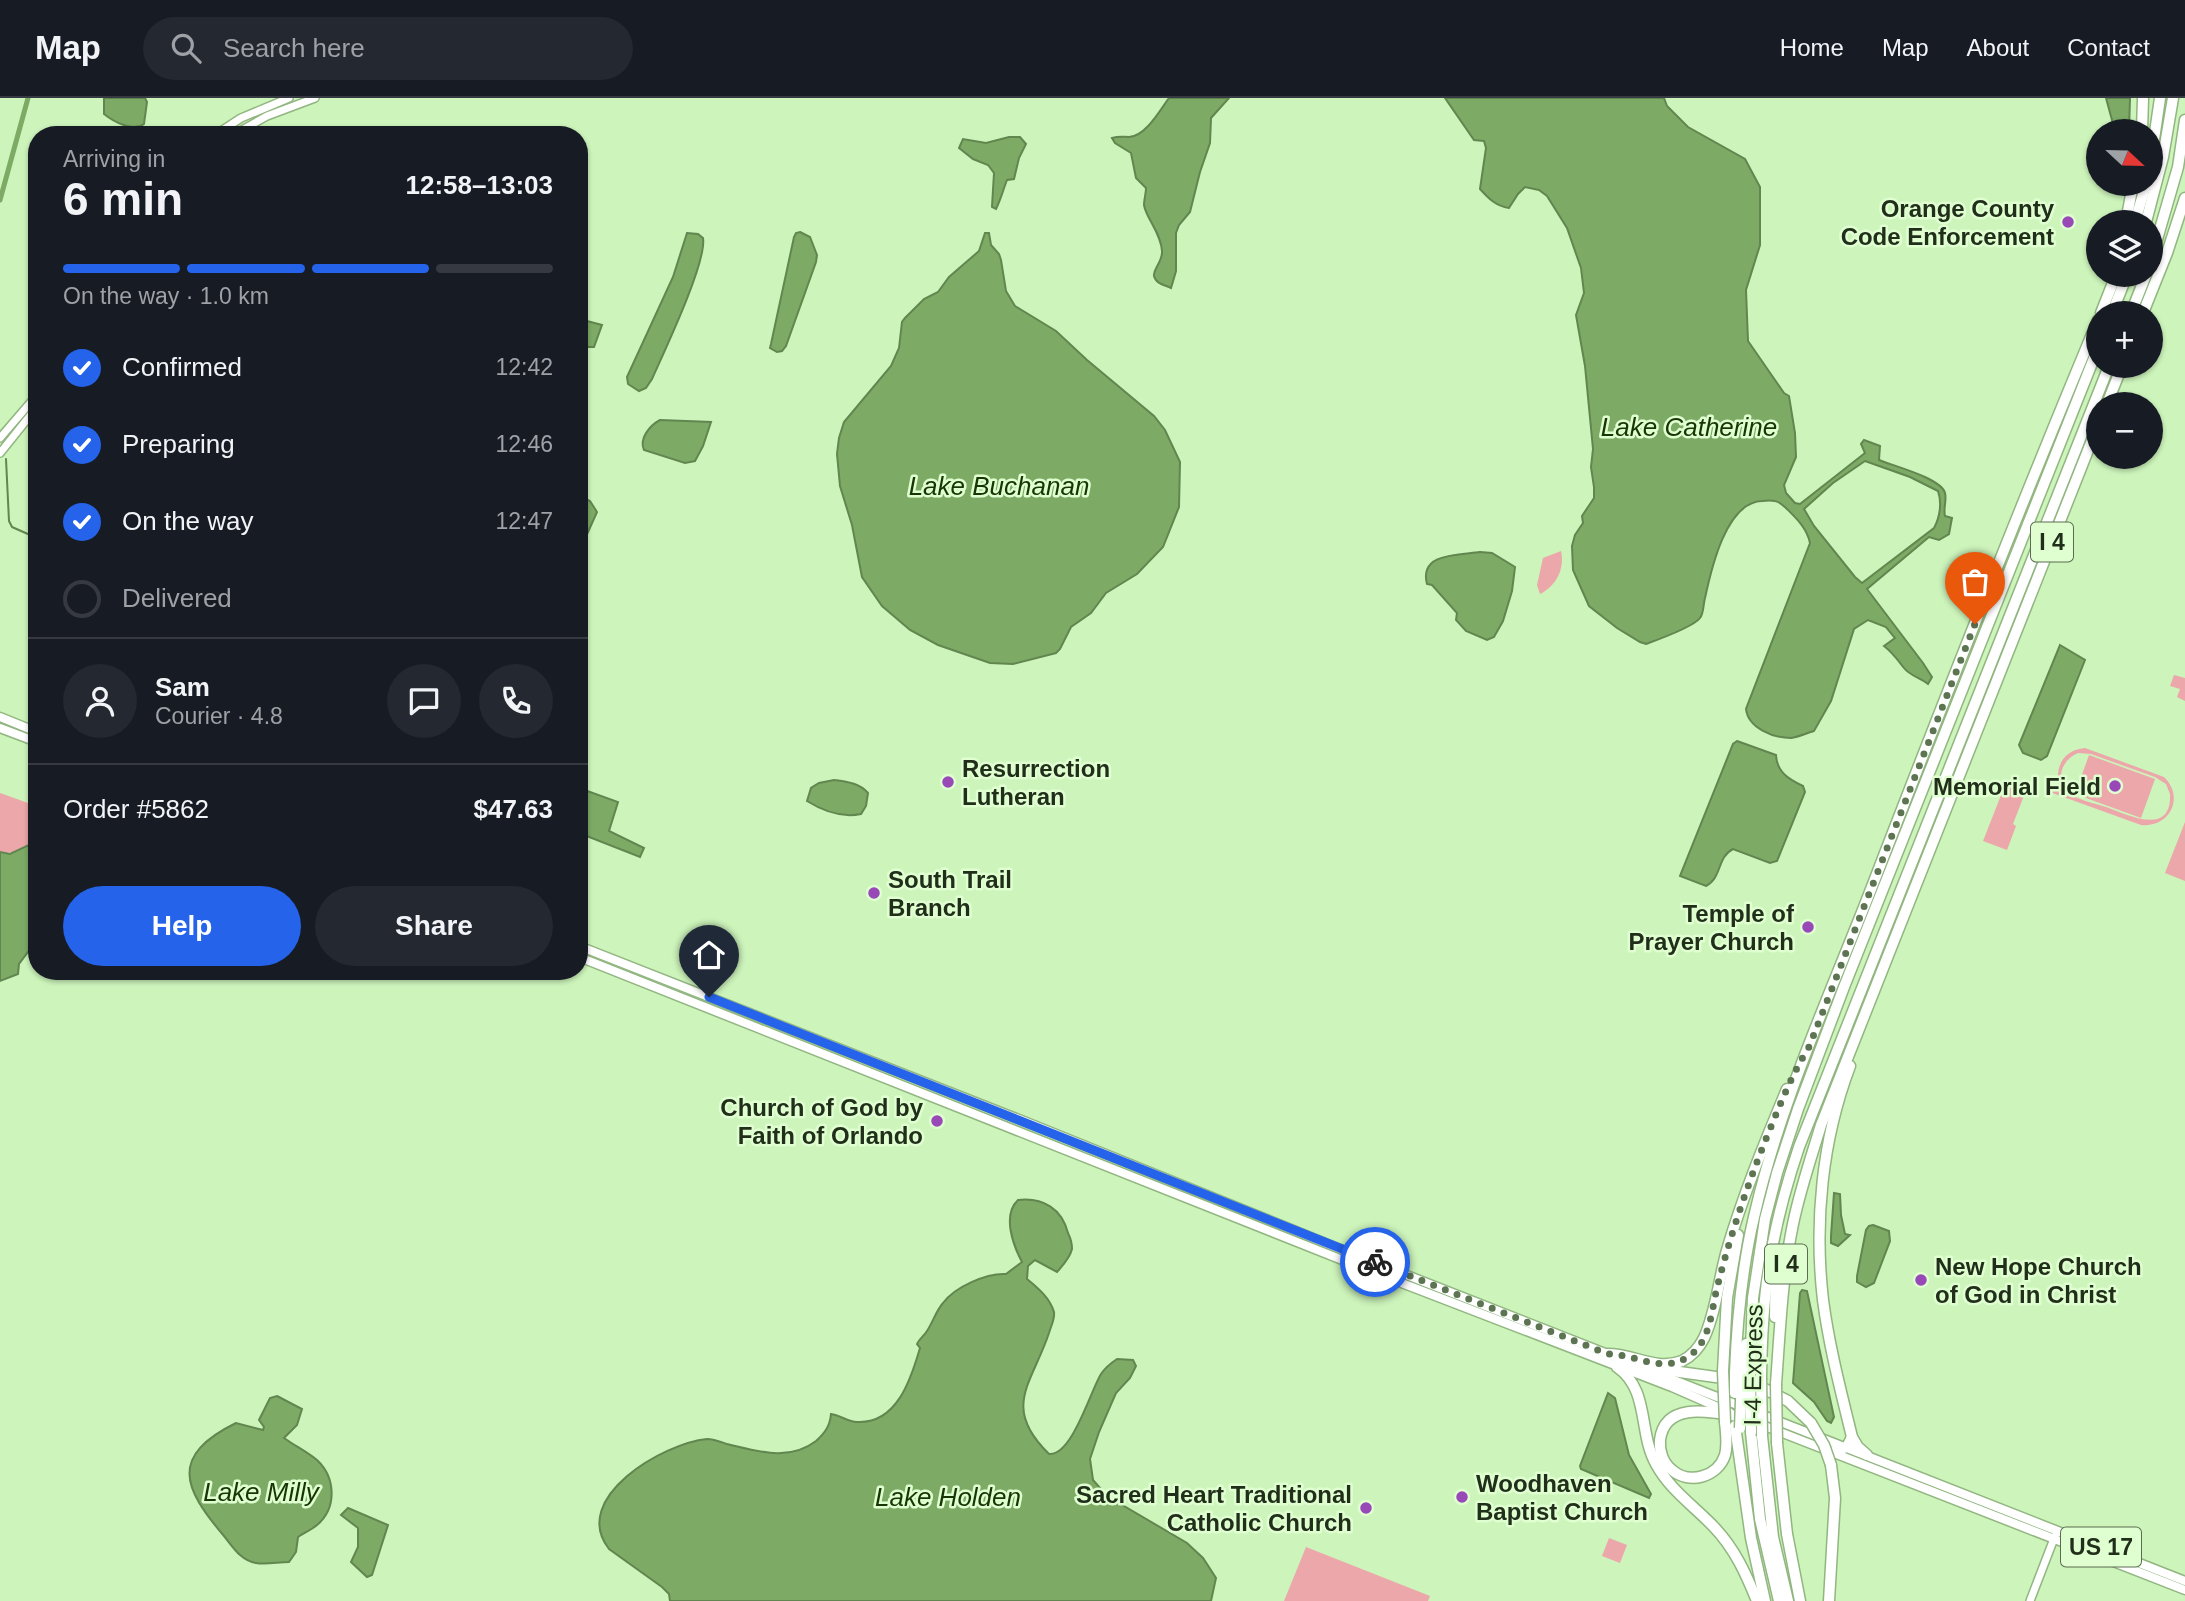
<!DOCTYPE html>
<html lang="en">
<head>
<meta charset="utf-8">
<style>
  :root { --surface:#171b24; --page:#242831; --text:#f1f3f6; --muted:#9ea1a6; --line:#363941; --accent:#2563eb }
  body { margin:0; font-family:Helvetica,sans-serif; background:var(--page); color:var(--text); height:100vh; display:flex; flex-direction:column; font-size:26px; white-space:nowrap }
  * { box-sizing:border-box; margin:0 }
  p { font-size:23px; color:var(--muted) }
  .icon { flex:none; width:38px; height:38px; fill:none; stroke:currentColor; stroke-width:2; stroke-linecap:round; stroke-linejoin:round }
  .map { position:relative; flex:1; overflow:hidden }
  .drawer { position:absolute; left:28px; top:28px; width:560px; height:854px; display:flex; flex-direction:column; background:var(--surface); border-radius:28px; box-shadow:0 2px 5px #0004 }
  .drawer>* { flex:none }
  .needle { width:46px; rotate:112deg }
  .controls { position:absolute; left:2086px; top:21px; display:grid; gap:14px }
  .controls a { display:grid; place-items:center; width:77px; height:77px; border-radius:50%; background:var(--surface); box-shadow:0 2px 5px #0004; font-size:35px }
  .pin { position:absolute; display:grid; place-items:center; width:60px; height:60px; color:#fff; margin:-72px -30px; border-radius:50% 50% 50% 0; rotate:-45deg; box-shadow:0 0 7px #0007 }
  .pin .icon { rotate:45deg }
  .courier { position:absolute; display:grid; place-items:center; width:70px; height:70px; margin:-35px; border:5px solid #2563eb; border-radius:50%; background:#fff; color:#222; box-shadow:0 2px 9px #0007 }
  .overview em { font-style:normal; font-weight:700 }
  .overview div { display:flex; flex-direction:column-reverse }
  .overview { display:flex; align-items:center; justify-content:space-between; height:119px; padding:0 35px }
  h1 { font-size:46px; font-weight:700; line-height:52px }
  .bar { display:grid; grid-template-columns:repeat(4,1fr); gap:10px 7px; align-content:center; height:84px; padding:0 35px }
  .bar i { height:9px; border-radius:5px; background:var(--line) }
  .bar .selected { background:var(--accent) }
  .bar p { grid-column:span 4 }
  .line { display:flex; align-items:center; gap:18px; padding:0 35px; border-top:2px solid var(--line) }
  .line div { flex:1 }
  .round { display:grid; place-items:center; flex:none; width:74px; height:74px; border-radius:37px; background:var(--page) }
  ol { padding:0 35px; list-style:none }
  li { display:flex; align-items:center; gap:21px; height:77px }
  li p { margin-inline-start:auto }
  li .icon { padding:7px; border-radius:50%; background:var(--accent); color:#fff; stroke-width:4 }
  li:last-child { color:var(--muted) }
  li i { width:38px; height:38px; border:4px solid var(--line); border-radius:50% }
  .button { display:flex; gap:14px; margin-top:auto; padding:14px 35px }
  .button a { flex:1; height:80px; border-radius:42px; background:var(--accent); color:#fff; font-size:28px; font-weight:700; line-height:80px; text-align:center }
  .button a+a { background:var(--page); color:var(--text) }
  header { display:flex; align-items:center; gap:42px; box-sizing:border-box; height:98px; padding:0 35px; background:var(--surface); border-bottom:2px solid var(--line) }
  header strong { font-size:33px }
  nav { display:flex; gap:38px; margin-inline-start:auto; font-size:24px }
  .search { width:490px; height:63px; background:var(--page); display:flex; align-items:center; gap:18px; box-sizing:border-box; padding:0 24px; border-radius:38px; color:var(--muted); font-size:26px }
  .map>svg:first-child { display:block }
  .green { fill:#eca7aa; fill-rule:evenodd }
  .water { fill:#7dab66; stroke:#61864f; stroke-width:2; fill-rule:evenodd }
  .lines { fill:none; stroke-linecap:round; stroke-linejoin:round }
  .stream { stroke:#61864f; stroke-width:2 }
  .canal { stroke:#7dab66; stroke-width:5 }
  .secondary-casing { stroke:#91b680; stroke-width:10 }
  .primary-casing { stroke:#91b680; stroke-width:11 }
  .motorway-casing { stroke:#91b680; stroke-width:13 }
  .secondary { stroke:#fff; stroke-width:7 }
  .primary { stroke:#fff; stroke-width:8 }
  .motorway { stroke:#fff; stroke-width:10 }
  .motorway-bridge-casing { stroke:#91b680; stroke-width:13; stroke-linecap:butt }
  .motorway-bridge { stroke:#fff; stroke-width:10 }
  .done { stroke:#5d7452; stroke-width:7; stroke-dasharray:0 12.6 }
  .route { stroke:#2563eb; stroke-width:9 }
  .poi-dot { fill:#9948b7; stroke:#dfffd1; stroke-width:2.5 }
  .labels { text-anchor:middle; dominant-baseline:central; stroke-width:5; stroke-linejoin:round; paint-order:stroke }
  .shield { fill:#dfffd1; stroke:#5a6d51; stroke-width:2 }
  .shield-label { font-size:23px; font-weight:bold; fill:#212f1a }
  .poi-label { font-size:24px; font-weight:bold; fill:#212f1a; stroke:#dfffd1; text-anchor:end }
  .street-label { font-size:24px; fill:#212f1a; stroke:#dfffd1 }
  .water-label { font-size:26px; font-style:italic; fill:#183604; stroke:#dfffd1 }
</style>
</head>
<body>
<header>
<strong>Map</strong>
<div class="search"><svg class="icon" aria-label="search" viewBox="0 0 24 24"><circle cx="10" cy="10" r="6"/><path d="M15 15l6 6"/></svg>Search here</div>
<nav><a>Home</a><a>Map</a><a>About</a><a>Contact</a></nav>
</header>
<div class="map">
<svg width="2185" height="1503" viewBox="0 0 2185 1503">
  <rect width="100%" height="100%" fill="#cdf4bb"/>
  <g class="green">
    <path d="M 1561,453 C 1565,471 1556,488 1540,496 L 1537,487 L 1543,460 Z"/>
    <polygon points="2174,577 2185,580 2185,603 2177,599 2180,591 2170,588"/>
    <path d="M 2085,650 L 2164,679 C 2185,699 2170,730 2141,727 L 2047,693 L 2048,689 L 2060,692 C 2054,672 2061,652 2085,650 ZM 2078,655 L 2091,656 L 2155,679 L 2166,686 L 2170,696 C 2172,739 2128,717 2106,709 C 2094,705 2074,702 2066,691 C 2055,677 2064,661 2078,655 Z"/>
    <polygon points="2089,657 2155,681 2141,720 2075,696"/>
    <polygon points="2007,682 2027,690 2013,726 2016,728 2007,752 1983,743"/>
    <path d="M 0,695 L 28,705 L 37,715 L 37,746 C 22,746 17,758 0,754 Z"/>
    <polygon points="2185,724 2185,783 2165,775"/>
    <polygon points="1609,1440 1627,1447 1620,1465 1602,1458"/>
    <polygon points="1306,1449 1430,1498 1428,1503 1284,1503"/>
  </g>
  <g class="water">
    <path d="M 104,0 L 145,0 L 147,4 L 144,26 C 133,34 114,24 104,16 Z"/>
    <path d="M 1169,0 L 1229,0 L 1211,20 L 1210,45 L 1200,74 L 1190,114 L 1179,127 L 1176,135 L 1176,173 L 1171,190 C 1165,187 1156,186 1154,178 C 1153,171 1163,163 1162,153 C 1161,135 1146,120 1144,107 C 1144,102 1146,95 1146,90 L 1136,80 L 1131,55 L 1115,45 L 1112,40 C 1119,38 1123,39 1129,39 C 1146,38 1160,12 1169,0 Z"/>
    <path d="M 1445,0 L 1664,0 L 1667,8 L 1688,29 L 1745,61 L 1760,89 L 1760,147 L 1746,192 L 1748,243 L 1784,295 L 1789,298 L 1795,335 L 1796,359 L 1784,387 L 1786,395 L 1795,405 L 1800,406 L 1865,355 L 1861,346 L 1864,342 L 1880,348 L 1879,362 C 1893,368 1941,380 1945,395 C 1947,402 1943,410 1945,418 L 1952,420 L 1949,436 L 1939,442 L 1929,439 L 1867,491 L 1923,565 L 1932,579 L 1928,586 C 1921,580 1910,578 1904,570 C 1897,561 1893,555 1884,548 L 1895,540 L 1886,529 L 1868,522 L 1854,531 L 1831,603 L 1814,633 C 1807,635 1798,639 1791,640 C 1773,640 1748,630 1746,611 L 1810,445 C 1807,430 1796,420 1786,410 C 1778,402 1773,402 1762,403 C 1726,404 1711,472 1705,500 C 1703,507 1704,515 1700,520 C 1694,528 1657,542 1646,546 L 1640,544 L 1617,530 L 1589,508 L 1573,472 L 1572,448 L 1575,437 L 1583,425 L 1582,418 L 1594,400 L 1594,389 L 1591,369 L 1593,351 L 1585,268 L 1576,217 L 1584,195 L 1581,170 L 1567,130 L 1547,98 L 1539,92 L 1525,89 L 1518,96 L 1509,110 C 1496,108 1489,101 1480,91 L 1486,50 L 1484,43 L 1474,42 ZM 1865,363 L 1910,379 L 1938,393 C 1942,405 1940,419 1934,430 L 1862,485 L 1855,479 L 1814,428 L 1804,411 L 1833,385 Z"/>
    <polygon points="2106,0 2130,0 2129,33 2115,33"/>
    <path d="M 1009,39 L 1020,39 L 1026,46 L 1019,60 L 1014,81 L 1007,82 C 1003,92 1001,101 996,111 L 992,109 L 994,75 L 988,67 L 973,61 L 959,50 L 963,41 L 986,45 Z"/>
    <polygon points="800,134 810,139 817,157 816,164 786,248 782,253 777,254 770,250 771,246 794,139 796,135"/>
    <path d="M 687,135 L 698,136 L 703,140 C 707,164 664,254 652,281 L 646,290 L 639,293 L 628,286 L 627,279 L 673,179 Z"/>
    <polygon points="985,135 989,135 991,147 999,156 1001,162 1006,193 1015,208 1056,233 1087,262 1154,318 1165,332 1180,364 1179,409 1163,449 1137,476 1106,495 1091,515 1071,529 1060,551 1056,555 1013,566 990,565 938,547 910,532 882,508 862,479 852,427 840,388 837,356 839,340 844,324 891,268 899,250 902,224 905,220 924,201 938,194 949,179 979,153"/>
    <polygon points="587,223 602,227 594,249 588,249 580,243"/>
    <path d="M 660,322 L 711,324 L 703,348 L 695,363 L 685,365 L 644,352 C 639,341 649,328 660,322 Z"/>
    <polygon points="584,400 590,403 597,414 584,443 579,461 579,406"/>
    <path d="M 1480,454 L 1492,455 L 1515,469 L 1512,493 L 1503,523 L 1494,539 L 1487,542 L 1466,533 L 1456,522 L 1457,515 L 1432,487 L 1427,486 C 1419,455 1458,457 1480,454 Z"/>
    <polygon points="2060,547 2085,562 2047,658 2041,662 2023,655 2019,647"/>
    <path d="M 1737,643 L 1776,657 C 1777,674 1788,681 1803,688 L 1805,694 L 1777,763 L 1770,765 L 1733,751 C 1717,759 1722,780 1706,788 L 1680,778 L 1733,646 Z"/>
    <path d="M 834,682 C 848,684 859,685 868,695 L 866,708 L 861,716 C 842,720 823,713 807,703 L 811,690 L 819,685 Z"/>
    <polygon points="579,690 618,704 609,733 644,750 640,759 579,735"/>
    <polygon points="31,746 37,746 37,842 19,866 18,876 0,883 0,754 10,756"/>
    <polygon points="1834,1095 1840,1096 1841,1117 1845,1136 1850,1137 1838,1148 1831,1145 1831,1138"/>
    <path d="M 1018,1102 C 1043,1099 1062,1111 1068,1135 C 1070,1139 1072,1146 1072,1151 C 1070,1160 1063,1167 1057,1174 L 1035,1162 L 1028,1168 L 1027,1181 C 1038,1190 1050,1200 1054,1214 C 1055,1221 1051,1228 1049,1235 C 1032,1286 1001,1309 1049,1356 C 1072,1358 1090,1294 1101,1276 C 1105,1270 1111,1265 1117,1261 L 1133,1262 L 1136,1268 L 1130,1280 L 1116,1295 L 1099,1334 L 1090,1361 L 1093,1382 L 1107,1398 L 1187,1445 L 1203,1460 L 1216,1480 L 1211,1503 L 670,1503 L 669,1496 L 662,1489 L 609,1451 C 569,1400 664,1345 707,1341 C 714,1341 721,1344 727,1346 C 757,1353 789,1364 816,1343 C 825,1335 830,1328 831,1316 C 840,1317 848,1324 857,1324 C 897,1326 911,1281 920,1250 L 917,1246 C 919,1241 924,1238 927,1233 C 933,1224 936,1213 943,1205 C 955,1189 986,1175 1006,1176 L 1022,1164 C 1013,1147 1002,1117 1018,1102 Z"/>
    <polygon points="1873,1127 1889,1133 1890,1143 1874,1185 1866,1189 1857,1184 1857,1178 1866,1132 1869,1128"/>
    <polygon points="1802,1192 1807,1193 1834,1319 1831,1325 1827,1323 1814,1304 1793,1285 1800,1195"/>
    <polygon points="1608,1295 1615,1300 1629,1357 1651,1396 1649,1400 1581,1371 1580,1368"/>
    <path d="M 277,1298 L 302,1311 L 297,1327 L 284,1340 C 295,1348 306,1353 317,1362 C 336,1380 337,1410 317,1427 C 311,1432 304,1435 298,1439 L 296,1454 L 289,1464 C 278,1464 266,1467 256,1465 C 241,1463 233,1449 224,1438 C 183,1390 169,1358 236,1325 L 263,1332 L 264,1329 L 259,1322 L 270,1300 Z"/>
    <polygon points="348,1410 388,1427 372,1477 367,1479 351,1464 358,1449 358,1430 341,1417"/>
  </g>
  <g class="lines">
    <polyline class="stream" points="6,361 9,423 12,429 37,440"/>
    <polyline class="canal" points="0,102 28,0"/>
    <defs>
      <g id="secondary">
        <polyline points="215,37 241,20 289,0"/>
        <polyline points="233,37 267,18 315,0"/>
        <polyline points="0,340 37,297"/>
        <polyline points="0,355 37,309"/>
        <polyline points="2030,1503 2055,1438"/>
      </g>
      <g id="primary">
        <polyline points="0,619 37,634"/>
        <polyline points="0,630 37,644"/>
        <polyline points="579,848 1034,1027 1338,1150 2185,1483"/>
        <polyline points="579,859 1360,1169 1672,1289 1729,1314"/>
        <polyline points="1757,1325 2185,1492"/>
      </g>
      <g id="motorway">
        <polyline points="2142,33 2143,0"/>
        <polyline points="2151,62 2160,0"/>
        <polyline points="2126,124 2133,86"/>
        <polyline points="2135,124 2146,86"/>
        <polyline points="2146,124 2163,59 2173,0"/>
        <polyline points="2151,162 2178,69 2185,22"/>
        <polyline points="2101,215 2116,177"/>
        <polyline points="2112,215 2127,177"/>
        <polyline points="2131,215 2146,177"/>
        <polyline points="2143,215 2167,155 2185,100"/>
        <polyline points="2107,306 2122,268"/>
        <path d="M 1850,968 C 1822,1042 1814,1124 1823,1202 C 1829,1248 1841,1294 1852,1339 L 1858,1349 L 1867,1357"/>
        <polyline points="1775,1219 1776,1153"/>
        <path d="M 1608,1256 C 1634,1256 1656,1273 1682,1263 C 1692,1258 1699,1250 1704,1240 C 1716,1214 1719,1180 1727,1152 C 1743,1097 1765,1044 1787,991"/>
        <path d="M 1617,1269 C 1650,1292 1638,1334 1656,1366 C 1670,1392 1694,1408 1714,1429 C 1735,1451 1746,1476 1757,1503"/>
        <polyline points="1658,1271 1730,1281"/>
        <polyline points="1723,1273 1727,1200 1738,1137"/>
        <path d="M 1735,1275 C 1737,1222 1742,1170 1754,1119 C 1780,1004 1831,895 1873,786 C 1946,597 2020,408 2098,222"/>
        <polyline points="1742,1275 1746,1246"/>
        <polyline points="1750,1278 1753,1200 1765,1121 1777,1075 1798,1011 1844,889 2098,250"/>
        <path d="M 1761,1280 C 1762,1193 1771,1132 1799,1049 L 2109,268"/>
        <polyline points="1755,1286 1788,1303 1811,1325"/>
        <path d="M 1776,1286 C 1780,1232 1782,1179 1793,1126 C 1800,1092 1811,1060 1821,1027 L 2098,327"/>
        <path d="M 1725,1324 C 1726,1335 1728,1346 1725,1357 C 1718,1379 1689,1387 1672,1372 C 1663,1365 1659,1353 1660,1342 C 1665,1301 1716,1315 1743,1319"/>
        <polyline points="1735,1328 1751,1440 1765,1503"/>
        <polyline points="1751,1334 1760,1421 1779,1503"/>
        <polyline points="1762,1338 1773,1439 1788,1503"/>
        <polyline points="1777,1345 1787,1436 1800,1503"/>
        <polyline points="1831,1354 1847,1349 1852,1339"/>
        <polyline points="1829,1503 1835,1400 1831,1367"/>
      </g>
    </defs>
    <use href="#secondary" class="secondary-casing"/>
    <use href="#primary" class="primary-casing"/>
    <use href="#motorway" class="motorway-casing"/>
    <use href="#secondary" class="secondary"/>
    <use href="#primary" class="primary"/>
    <use href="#motorway" class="motorway"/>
    <defs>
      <g id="motorway-bridge">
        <polyline points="1723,1273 1725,1324"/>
        <polyline points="1735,1275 1735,1295"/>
        <polyline points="1750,1278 1751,1334"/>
        <polyline points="1761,1280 1762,1338"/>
        <polyline points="1776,1286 1777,1345"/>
        <polyline points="1811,1325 1824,1347 1831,1367"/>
        <polyline points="1740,1330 1742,1275"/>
      </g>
    </defs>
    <use href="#motorway-bridge" class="motorway-bridge-casing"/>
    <use href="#motorway-bridge" class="motorway-bridge"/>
  </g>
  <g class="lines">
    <path class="done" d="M 1375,1164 L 1608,1256 C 1635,1256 1660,1275 1686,1260 C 1709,1247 1711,1217 1716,1194 C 1729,1141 1746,1091 1766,1041 C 1779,1009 1791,978 1809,949 L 1975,526"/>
    <polyline class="route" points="709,899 1375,1164"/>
  </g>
  <g class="poi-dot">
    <circle cx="2068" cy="124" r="7"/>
    <circle cx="948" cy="684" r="7"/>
    <circle cx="2115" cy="688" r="7"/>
    <circle cx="874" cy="795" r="7"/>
    <circle cx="1808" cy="829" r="7"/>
    <circle cx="937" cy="1023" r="7"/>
    <circle cx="1921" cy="1182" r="7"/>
    <circle cx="1462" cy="1399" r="7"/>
    <circle cx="1366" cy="1410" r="7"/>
  </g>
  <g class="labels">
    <g class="shield">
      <rect x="2031" y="424.5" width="42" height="39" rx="5"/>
      <rect x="1765" y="1146.5" width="42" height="39" rx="5"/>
      <rect x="2061" y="1429.5" width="80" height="39" rx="5"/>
    </g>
    <g class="shield-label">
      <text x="2052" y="444">I 4</text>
      <text x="1786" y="1166">I 4</text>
      <text x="2101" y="1449">US 17</text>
    </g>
    <g class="poi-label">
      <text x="2054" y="110">Orange County<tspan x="2054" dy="28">Code Enforcement</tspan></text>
      <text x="962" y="670" text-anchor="start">Resurrection<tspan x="962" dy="28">Lutheran</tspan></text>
      <text x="2101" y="688">Memorial Field</text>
      <text x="888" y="781" text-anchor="start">South Trail<tspan x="888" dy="28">Branch</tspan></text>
      <text x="1794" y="815">Temple of<tspan x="1794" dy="28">Prayer Church</tspan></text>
      <text x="923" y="1009">Church of God by<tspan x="923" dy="28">Faith of Orlando</tspan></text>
      <text x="1935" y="1168" text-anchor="start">New Hope Church<tspan x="1935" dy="28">of God in Christ</tspan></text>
      <text x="1476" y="1385" text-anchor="start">Woodhaven<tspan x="1476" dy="28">Baptist Church</tspan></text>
      <text x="1352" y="1396">Sacred Heart Traditional<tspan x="1352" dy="28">Catholic Church</tspan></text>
    </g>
    <g class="street-label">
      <text transform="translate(1753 1267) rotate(-89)">I-4 Express</text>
    </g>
    <g class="water-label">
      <text x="1689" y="329">Lake Catherine</text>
      <text x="999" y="388">Lake Buchanan</text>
      <text x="261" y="1394">Lake Milly</text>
      <text x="948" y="1399">Lake Holden</text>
    </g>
  </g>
</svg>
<div class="controls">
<a><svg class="needle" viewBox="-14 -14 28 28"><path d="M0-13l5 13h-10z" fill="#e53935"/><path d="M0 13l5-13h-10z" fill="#9ea1a6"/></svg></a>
<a><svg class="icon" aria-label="layers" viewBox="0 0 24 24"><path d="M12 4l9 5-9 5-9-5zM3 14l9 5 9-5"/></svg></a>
<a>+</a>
<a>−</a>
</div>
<div class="pin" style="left:1975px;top:526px;background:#ea580c"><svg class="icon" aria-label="bag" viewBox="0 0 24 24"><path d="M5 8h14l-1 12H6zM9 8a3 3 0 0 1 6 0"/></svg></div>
<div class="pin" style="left:709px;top:899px;background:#1f2937"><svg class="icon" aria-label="home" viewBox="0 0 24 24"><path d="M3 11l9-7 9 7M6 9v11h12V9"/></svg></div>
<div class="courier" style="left:1375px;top:1164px"><svg class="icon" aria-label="bike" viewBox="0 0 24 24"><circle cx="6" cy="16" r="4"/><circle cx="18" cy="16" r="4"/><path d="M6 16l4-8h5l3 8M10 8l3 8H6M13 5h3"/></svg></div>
<section class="drawer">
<div class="overview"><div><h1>6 min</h1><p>Arriving in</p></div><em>12:58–13:03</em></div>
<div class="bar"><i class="selected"></i><i class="selected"></i><i class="selected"></i><i></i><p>On the way · 1.0 km</p></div>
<ol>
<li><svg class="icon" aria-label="check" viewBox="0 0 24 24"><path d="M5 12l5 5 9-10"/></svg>Confirmed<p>12:42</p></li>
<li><svg class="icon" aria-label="check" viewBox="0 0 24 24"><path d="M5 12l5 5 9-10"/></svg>Preparing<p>12:46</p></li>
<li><svg class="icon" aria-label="check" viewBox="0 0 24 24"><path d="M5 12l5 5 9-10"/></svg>On the way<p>12:47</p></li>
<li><i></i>Delivered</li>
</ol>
<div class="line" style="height:126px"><a class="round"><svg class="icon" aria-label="person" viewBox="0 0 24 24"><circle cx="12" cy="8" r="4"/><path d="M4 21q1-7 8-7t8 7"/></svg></a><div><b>Sam</b><p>Courier · 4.8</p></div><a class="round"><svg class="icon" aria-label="chat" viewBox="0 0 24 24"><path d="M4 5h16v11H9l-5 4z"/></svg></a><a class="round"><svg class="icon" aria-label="phone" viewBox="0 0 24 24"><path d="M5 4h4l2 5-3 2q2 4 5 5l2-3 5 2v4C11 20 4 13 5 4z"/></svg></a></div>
<div class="line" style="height:91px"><div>Order #5862</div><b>$47.63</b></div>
<div class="button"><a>Help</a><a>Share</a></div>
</section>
</div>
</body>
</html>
